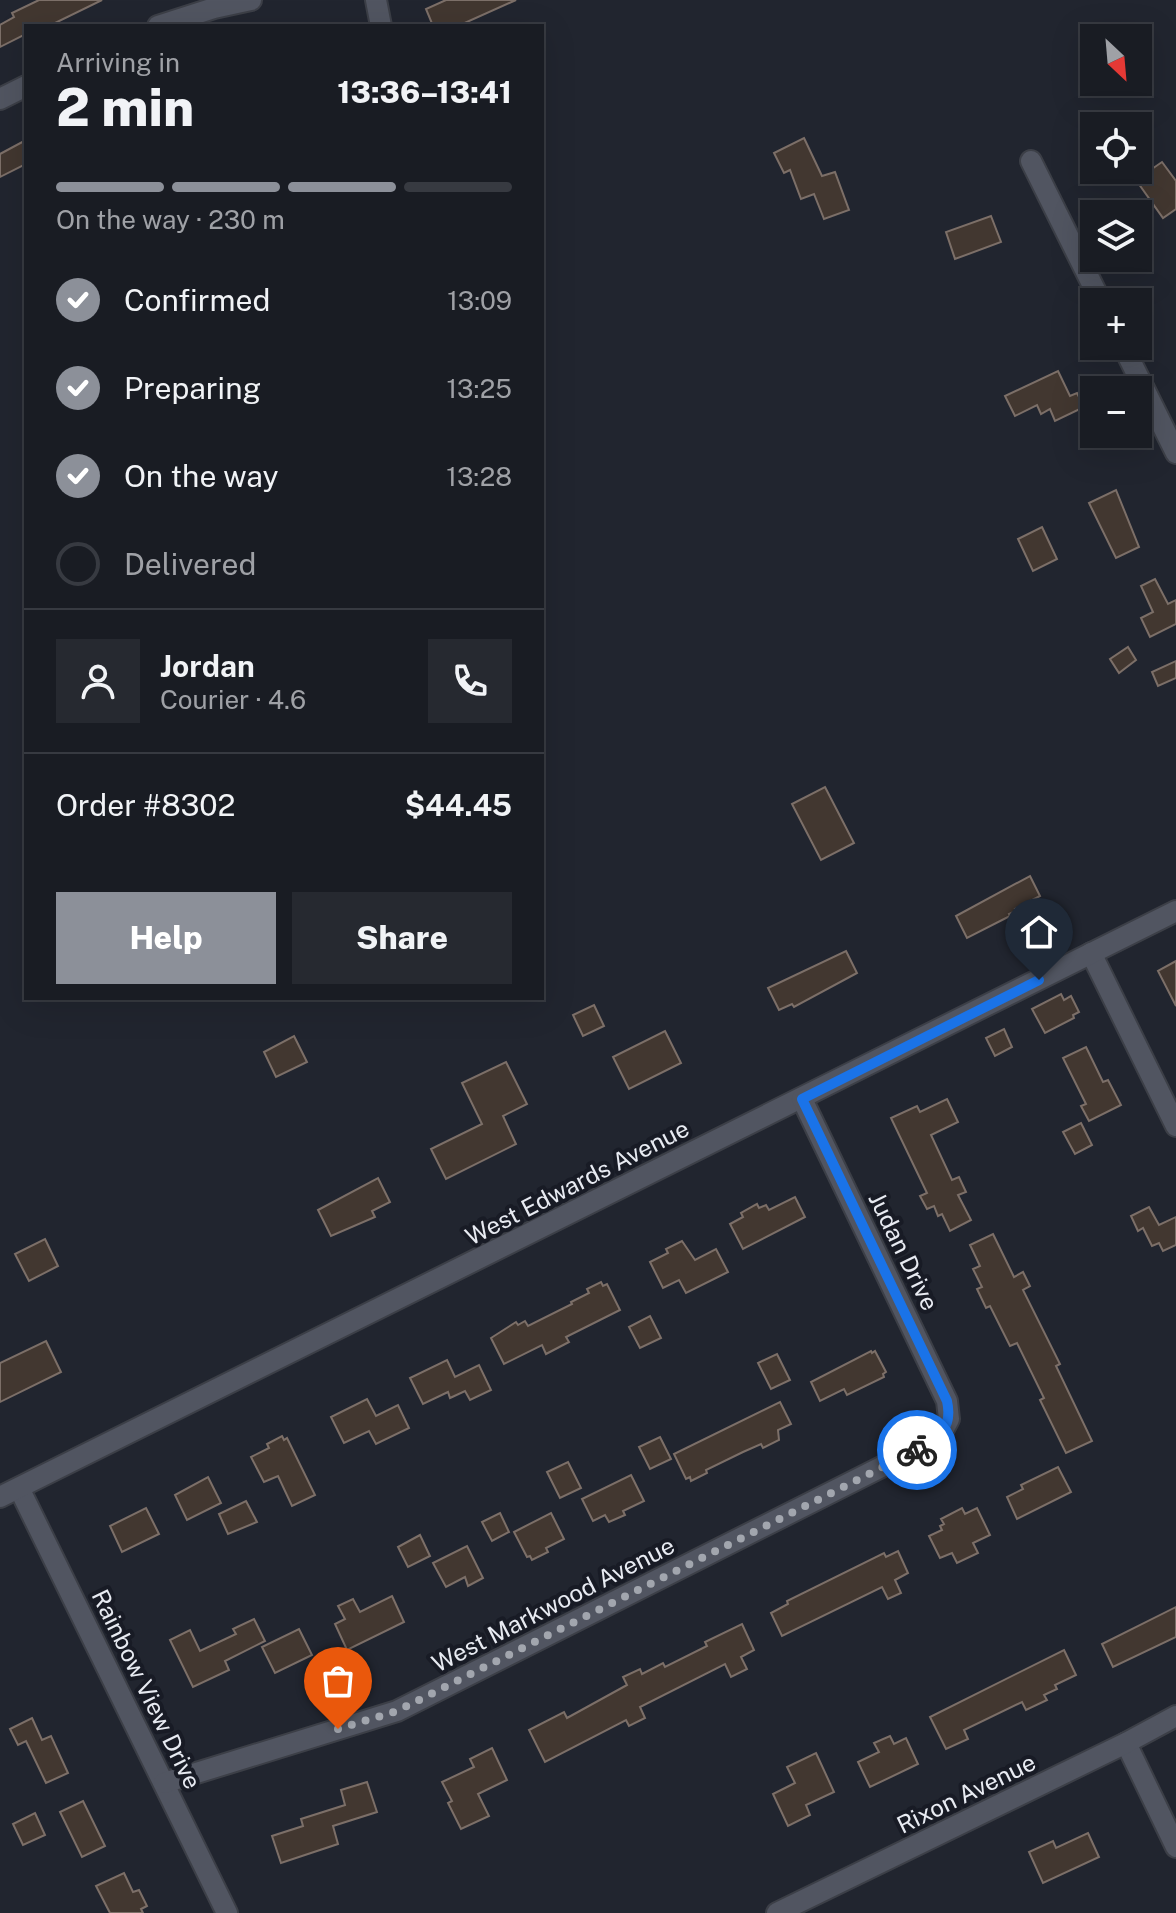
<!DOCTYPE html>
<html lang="en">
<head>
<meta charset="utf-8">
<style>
  :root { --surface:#191c23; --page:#262930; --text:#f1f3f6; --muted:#9fa1a6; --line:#373a41; --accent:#8c9099 }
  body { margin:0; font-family:"Public Sans",sans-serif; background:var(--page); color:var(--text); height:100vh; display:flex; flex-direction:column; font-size:30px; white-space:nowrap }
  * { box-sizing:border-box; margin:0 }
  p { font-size:26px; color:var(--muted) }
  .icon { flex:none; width:44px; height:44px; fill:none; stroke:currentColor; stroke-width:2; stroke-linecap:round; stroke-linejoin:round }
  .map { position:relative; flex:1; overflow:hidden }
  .drawer { position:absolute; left:24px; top:24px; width:520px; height:976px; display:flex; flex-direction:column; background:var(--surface); border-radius:0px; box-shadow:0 8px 32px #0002,0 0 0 2px var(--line) }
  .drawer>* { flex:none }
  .needle { width:52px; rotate:154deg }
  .controls { position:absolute; left:1080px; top:24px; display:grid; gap:16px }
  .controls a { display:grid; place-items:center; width:72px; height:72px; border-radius:0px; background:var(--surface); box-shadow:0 8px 32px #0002,0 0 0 2px var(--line); font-size:40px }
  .pin { position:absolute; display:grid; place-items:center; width:68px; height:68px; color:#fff; margin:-82px -34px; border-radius:50% 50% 50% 0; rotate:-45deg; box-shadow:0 0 8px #0007 }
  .pin .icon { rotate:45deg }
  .courier { position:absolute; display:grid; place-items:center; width:80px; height:80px; margin:-40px; border:6px solid #1a73e8; border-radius:50%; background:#fff; color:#222; box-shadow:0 2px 10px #0007 }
  .overview em { font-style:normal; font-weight:800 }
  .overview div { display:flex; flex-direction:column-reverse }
  .overview { display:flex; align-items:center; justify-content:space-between; height:136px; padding:0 32px }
  h1 { font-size:52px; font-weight:800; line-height:60px }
  .bar { display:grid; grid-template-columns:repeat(4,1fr); gap:12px 8px; align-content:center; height:96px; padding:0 32px }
  .bar i { height:10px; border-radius:6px; background:var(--line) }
  .bar .current { background:var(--accent) }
  .bar p { grid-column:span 4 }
  .line { display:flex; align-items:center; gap:20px; padding:0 32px; border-top:2px solid var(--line) }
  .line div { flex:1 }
  .round { display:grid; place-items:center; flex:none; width:84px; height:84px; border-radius:0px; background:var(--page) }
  ol { padding:0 32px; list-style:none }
  li { display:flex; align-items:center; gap:24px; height:88px }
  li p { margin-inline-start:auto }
  li .icon { padding:8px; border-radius:50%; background:var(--accent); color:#fff; stroke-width:4 }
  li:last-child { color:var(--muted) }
  li i { width:44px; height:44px; border:4px solid var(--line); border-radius:50% }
  .primary-button { display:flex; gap:16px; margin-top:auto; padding:16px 32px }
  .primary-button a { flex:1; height:92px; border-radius:0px; background:var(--accent); color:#fff; font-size:32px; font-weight:800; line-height:92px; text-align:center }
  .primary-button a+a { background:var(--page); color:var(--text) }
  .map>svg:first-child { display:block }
  .building { fill:#423730; stroke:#7c6f68; stroke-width:2 }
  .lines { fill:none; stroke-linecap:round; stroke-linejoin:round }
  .minor-casing { stroke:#3c3f47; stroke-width:24 }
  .minor { stroke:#515561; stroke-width:20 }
  .done { stroke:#a2a6ae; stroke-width:8; stroke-dasharray:0 14.4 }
  .route { stroke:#1a73e8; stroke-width:10 }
  .labels { text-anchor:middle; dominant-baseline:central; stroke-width:8; stroke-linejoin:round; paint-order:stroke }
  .street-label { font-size:24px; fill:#e8ebf2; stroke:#181b25 }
</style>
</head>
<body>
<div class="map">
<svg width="1176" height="1913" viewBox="0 0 1176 1913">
  <rect width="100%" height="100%" fill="#21252f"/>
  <g class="building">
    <polygon points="39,0 102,0 49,26 26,26 26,34 0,47 0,25 14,17 12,13"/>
    <polygon points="446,0 516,0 458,26 433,26 426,9"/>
    <polygon points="804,138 822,176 835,172 849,210 824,219 814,194 801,199 790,170 784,173 774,153"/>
    <polygon points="26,140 26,164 0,177 0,154"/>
    <polygon points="1162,162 1176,181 1176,209 1163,218 1136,180"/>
    <polygon points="991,216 1001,242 955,259 946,232"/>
    <polygon points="1058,371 1070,396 1077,393 1084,407 1055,421 1050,409 1041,414 1037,405 1015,416 1005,396"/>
    <polygon points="1116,490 1139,547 1116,558 1089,503"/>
    <polygon points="1042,527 1057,559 1033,571 1018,539"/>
    <polygon points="1155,579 1168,604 1176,600 1176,624 1150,637 1141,618 1153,612 1141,586"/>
    <polygon points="1128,647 1136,660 1119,673 1110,659"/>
    <polygon points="1176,661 1176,678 1158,686 1152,672"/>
    <polygon points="825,787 854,843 821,860 792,804"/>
    <polygon points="1030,876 1040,896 1015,909 1016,911 1009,914 1010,916 967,938 956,916"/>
    <polygon points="846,951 857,973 794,1007 792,1004 779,1010 768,988"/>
    <polygon points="1176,961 1176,1006 1158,971"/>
    <polygon points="1061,994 1064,1000 1071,996 1079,1012 1073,1015 1074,1018 1045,1033 1032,1009"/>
    <polygon points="594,1005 604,1026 583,1036 573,1015"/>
    <polygon points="1004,1029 1012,1047 995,1056 986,1038"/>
    <polygon points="665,1031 681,1063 629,1089 613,1057"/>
    <polygon points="294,1036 307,1062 276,1077 264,1052"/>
    <polygon points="1086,1047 1103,1082 1108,1080 1121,1105 1089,1121 1081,1106 1086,1104 1063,1058"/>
    <polygon points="506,1062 527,1104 503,1116 516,1144 446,1179 431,1149 482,1124 462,1083"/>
    <polygon points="947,1099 958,1122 931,1135 952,1180 959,1177 966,1192 958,1195 971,1220 950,1231 942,1214 938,1216 934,1206 927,1209 920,1196 927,1193 891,1118 917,1106 920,1112"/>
    <polygon points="1081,1123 1092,1145 1075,1154 1063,1132"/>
    <polygon points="378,1178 390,1202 372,1211 375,1217 331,1236 318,1210"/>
    <polygon points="795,1197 805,1217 743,1249 730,1224 743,1217 741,1213 757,1204 759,1208 766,1205 769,1210"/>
    <polygon points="1149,1207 1159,1225 1176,1217 1176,1245 1163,1251 1159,1243 1152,1246 1143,1228 1138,1231 1131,1216"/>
    <polygon points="993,1234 1014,1277 1023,1272 1030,1286 1023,1290 1060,1364 1056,1366 1092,1441 1066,1453 1040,1400 1044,1398 1017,1343 1010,1346 990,1306 986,1308 977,1289 982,1287 973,1269 980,1266 970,1245"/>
    <polygon points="45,1239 58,1266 29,1281 15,1254"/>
    <polygon points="682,1241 695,1260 716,1249 728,1272 686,1293 679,1280 663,1288 650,1262 668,1253 666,1249"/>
    <polygon points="601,1282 603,1286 607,1284 620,1310 566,1337 569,1342 546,1354 542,1345 504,1364 491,1338 516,1322 518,1325 525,1321 528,1326 572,1304 571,1302 589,1293 587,1289"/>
    <polygon points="650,1316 661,1338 640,1348 629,1327"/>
    <polygon points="46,1341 61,1372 0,1402 0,1363"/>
    <polygon points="871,1351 872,1353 875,1351 886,1372 883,1374 884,1377 847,1395 844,1389 820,1401 811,1382"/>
    <polygon points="777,1354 790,1380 771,1389 758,1363"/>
    <polygon points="447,1360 455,1377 479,1365 491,1390 470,1400 465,1391 450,1398 448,1392 423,1404 410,1378"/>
    <polygon points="367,1399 376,1416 398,1405 409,1428 376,1444 369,1431 344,1443 331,1417"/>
    <polygon points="780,1402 791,1424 778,1430 779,1440 763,1448 761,1444 743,1452 706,1470 707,1473 691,1481 690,1477 686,1479 674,1454"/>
    <polygon points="282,1436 284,1440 287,1438 315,1495 292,1506 278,1476 264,1482 251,1457 269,1448 267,1444"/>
    <polygon points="660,1437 671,1459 650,1469 639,1447"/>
    <polygon points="568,1462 581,1488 560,1498 547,1472"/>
    <polygon points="1058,1467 1071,1492 1017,1519 1007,1497 1023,1489 1021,1485"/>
    <polygon points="631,1475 644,1501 623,1511 625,1515 609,1522 605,1515 593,1521 582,1499"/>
    <polygon points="208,1477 221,1503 187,1520 175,1495"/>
    <polygon points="246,1501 257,1522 228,1534 219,1514"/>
    <polygon points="146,1508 159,1534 122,1552 110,1526"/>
    <polygon points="962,1508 965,1514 977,1508 990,1535 973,1543 978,1553 957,1563 952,1553 940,1558 929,1536 942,1530 940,1526 944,1524 941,1519"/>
    <polygon points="500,1513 509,1532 492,1541 482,1522"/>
    <polygon points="551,1513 564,1539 546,1548 548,1552 532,1560 530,1556 527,1557 514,1532"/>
    <polygon points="420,1535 430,1556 408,1567 398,1547"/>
    <polygon points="467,1546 483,1578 468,1586 465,1577 446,1587 433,1563"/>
    <polygon points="898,1551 908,1573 895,1580 901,1593 888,1599 882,1587 782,1636 771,1613 788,1604 787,1601 884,1553 886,1557"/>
    <polygon points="392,1596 404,1622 347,1650 335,1624 345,1619 338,1606 353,1599 360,1612"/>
    <polygon points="1176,1607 1176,1637 1113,1667 1102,1644"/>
    <polygon points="254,1619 265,1641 225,1661 229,1670 193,1687 170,1640 190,1630 200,1651 236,1634 233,1629"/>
    <polygon points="742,1624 754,1650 741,1657 747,1669 731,1677 725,1664 640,1707 645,1718 629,1726 626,1720 545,1762 529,1730 564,1712 567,1718 627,1685 623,1677 640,1669 642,1674 663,1663 665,1667 707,1646 705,1642"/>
    <polygon points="299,1629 312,1655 275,1673 262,1647"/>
    <polygon points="1064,1650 1076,1675 1055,1685 1057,1689 1044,1695 1047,1700 1026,1710 1022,1702 964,1730 968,1739 946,1749 930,1717"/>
    <polygon points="32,1718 42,1740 51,1736 68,1773 46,1783 26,1741 18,1745 10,1729"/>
    <polygon points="890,1736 894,1744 906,1738 918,1764 870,1787 858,1762 879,1752 874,1743"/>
    <polygon points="492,1748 507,1780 478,1794 489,1816 461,1829 448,1803 452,1801 442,1782 474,1767 470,1759"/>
    <polygon points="816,1753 834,1792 806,1805 810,1815 788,1826 773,1794 795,1783 787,1767"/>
    <polygon points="367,1782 377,1812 333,1826 338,1844 281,1863 272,1836 303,1826 301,1819 345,1805 341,1790"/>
    <polygon points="83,1801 105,1846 82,1857 60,1812"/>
    <polygon points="35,1813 45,1835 23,1845 13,1824"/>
    <polygon points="1088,1833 1099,1857 1043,1883 1029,1852 1053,1841 1056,1848"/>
    <polygon points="124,1873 133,1892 139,1890 147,1906 141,1909 143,1913 110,1913 96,1886"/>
  </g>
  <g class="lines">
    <defs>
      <g id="minor">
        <polyline points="376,0 381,26"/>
        <polyline points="158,26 214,8 251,0"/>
        <polyline points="0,99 26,86"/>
        <polyline points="1031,161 1101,302"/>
        <polyline points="1123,346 1176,453"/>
        <polyline points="1091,953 1176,1126"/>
        <polyline points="19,1488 227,1913"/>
        <polyline points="0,1497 1176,911"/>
        <polyline points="1126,1743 1176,1847"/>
        <polyline points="164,1783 397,1711 939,1438 949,1419 947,1401 802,1099"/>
        <polyline points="777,1913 1126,1743 1176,1716"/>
      </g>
    </defs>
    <use href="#minor" class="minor-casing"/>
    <use href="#minor" class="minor"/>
  </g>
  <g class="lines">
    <polyline class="done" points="338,1729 397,1711 917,1450"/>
    <path class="route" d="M 917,1450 C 939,1439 953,1428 947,1401 L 802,1099 L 1039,980"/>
  </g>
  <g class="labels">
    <g class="street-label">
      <text transform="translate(577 1182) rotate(-27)">West Edwards Avenue</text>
      <text transform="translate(904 1251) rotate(64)">Judan Drive</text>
      <text transform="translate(553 1604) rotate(-27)">West Markwood Avenue</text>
      <text transform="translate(147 1689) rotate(64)">Rainbow View Drive</text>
      <text transform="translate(966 1793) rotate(-26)">Rixon Avenue</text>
    </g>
  </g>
</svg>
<div class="controls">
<a><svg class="needle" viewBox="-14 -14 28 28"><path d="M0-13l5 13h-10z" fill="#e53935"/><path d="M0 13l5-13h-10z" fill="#9fa1a6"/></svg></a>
<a><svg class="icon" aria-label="locate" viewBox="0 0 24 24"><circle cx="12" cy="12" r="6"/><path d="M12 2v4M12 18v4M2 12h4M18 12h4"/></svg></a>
<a><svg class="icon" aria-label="layers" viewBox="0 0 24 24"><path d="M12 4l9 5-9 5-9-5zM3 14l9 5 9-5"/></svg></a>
<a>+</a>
<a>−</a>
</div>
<div class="pin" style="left:338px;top:1729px;background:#ea580c"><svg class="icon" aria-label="bag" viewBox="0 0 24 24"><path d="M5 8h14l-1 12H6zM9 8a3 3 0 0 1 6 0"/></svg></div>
<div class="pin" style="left:1039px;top:980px;background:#1f2937"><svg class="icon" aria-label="home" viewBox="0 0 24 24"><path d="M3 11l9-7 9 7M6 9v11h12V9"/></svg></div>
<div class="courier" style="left:917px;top:1450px"><svg class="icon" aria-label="bike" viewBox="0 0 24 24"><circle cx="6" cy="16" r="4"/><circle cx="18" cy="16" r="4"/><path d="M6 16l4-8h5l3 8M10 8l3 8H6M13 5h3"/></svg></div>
<section class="drawer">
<div class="overview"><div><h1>2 min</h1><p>Arriving in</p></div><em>13:36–13:41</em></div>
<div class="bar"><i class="current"></i><i class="current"></i><i class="current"></i><i></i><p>On the way · 230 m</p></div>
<ol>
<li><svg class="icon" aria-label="check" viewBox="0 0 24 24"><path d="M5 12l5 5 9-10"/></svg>Confirmed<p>13:09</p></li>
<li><svg class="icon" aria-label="check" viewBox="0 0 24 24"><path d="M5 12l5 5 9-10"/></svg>Preparing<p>13:25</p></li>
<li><svg class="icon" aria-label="check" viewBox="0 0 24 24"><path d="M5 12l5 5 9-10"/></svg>On the way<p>13:28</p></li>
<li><i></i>Delivered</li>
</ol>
<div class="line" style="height:144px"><a class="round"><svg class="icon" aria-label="person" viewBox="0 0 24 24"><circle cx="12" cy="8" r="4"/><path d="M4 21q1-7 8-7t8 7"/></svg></a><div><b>Jordan</b><p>Courier · 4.6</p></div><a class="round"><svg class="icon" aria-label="phone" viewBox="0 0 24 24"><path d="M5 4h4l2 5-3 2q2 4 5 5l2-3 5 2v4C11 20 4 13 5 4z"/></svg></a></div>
<div class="line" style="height:104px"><div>Order #8302</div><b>$44.45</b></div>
<div class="primary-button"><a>Help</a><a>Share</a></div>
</section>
</div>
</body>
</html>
